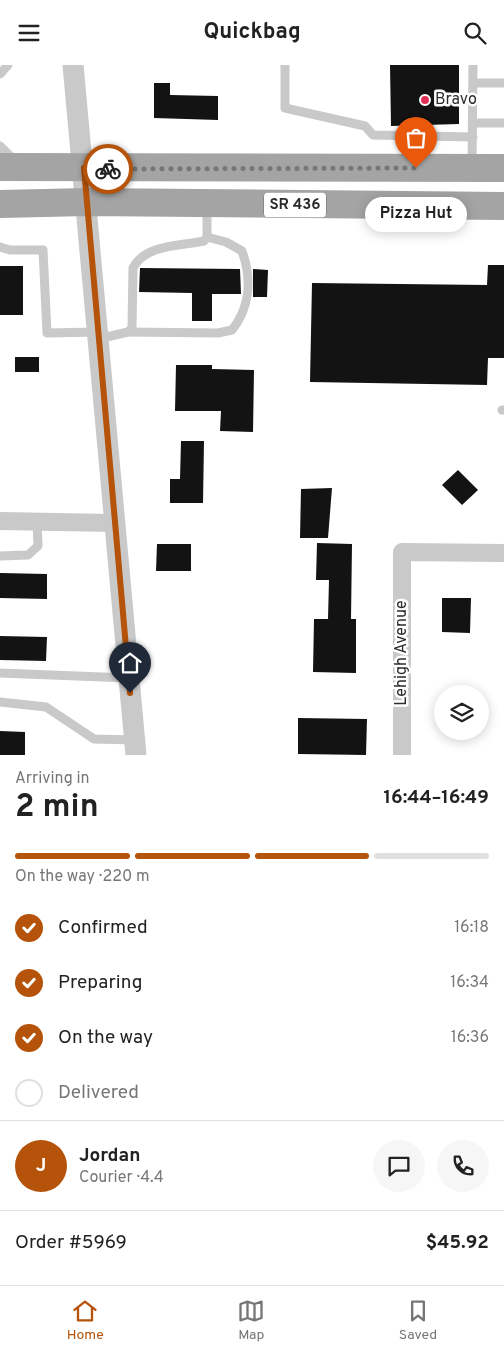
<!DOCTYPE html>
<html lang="en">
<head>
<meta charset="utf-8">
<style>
  :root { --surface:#fff; --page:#f6f6f6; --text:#222; --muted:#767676; --line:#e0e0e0; --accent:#b45309 }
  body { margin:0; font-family:Overpass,sans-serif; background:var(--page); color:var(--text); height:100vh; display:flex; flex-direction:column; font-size:19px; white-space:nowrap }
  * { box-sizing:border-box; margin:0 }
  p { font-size:16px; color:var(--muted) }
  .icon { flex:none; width:28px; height:28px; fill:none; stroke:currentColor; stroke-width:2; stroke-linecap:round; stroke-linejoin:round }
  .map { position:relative; height:690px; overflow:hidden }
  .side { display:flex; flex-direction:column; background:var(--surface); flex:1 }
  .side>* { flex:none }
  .buttons { position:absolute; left:434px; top:620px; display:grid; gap:10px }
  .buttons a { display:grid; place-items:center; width:55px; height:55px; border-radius:50%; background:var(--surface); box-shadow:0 2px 12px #0003; font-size:25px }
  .pin { position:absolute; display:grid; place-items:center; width:42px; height:42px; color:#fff; margin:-51px -21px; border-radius:50% 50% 50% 0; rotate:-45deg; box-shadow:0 0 5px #0007 }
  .pin .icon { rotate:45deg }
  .courier { position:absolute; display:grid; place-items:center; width:50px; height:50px; margin:-25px; border:4px solid #b45309; border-radius:50%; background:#fff; color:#222; box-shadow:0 1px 6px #0007 }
  .bubble { position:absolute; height:35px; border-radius:18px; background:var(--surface); box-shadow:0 2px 12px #0003; font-size:16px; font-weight:700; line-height:35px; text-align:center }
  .summary em { font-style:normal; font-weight:700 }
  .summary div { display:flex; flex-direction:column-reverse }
  .summary { display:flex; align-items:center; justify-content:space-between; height:85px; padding:0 15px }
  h1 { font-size:32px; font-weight:700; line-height:38px }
  .bar { display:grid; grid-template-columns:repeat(4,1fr); gap:8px 5px; align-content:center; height:60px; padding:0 15px }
  .bar i { height:6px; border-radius:4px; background:var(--line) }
  .bar .on { background:var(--accent) }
  .bar p { grid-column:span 4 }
  .line { display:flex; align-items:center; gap:12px; padding:0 15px; border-top:1px solid var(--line) }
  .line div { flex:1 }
  .round { display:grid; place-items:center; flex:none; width:52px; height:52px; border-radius:26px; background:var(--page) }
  ol { padding:0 15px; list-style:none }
  li { display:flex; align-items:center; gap:15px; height:55px }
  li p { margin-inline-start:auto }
  li .icon { padding:5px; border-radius:50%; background:var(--accent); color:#fff; stroke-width:4 }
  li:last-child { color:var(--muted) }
  li i { width:28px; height:28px; border:2px solid var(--line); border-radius:50% }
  header { display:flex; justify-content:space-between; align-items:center; height:65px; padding:0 15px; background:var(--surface); font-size:22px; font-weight:700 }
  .tabs { display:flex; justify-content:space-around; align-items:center; height:70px; border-top:1px solid var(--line); background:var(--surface); font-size:14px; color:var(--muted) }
  .tabs a { display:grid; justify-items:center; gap:2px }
  .tabs .on { color:var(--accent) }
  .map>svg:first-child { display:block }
  .building { fill:#131313 }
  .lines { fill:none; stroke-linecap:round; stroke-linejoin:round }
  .service { stroke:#c9c9c9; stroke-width:9 }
  .minor { stroke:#c9c9c9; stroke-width:18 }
  .tertiary { stroke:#c9c9c9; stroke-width:21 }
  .primary { stroke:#a4a4a4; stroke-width:28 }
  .done { stroke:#767676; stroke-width:5; stroke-dasharray:0 9 }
  .route { stroke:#b45309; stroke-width:6 }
  .poi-dot { fill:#e22f58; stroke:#fff; stroke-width:2 }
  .labels { text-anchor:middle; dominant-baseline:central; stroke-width:5; stroke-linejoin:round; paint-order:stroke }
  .shield { fill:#fff; stroke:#6b6b6b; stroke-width:1 }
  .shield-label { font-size:15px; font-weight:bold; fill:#2c2c2c }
  .poi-label { font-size:16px; fill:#2c2c2c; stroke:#fff; text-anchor:start }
  .street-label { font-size:16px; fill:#2c2c2c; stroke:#fff }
</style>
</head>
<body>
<header><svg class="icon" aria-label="menu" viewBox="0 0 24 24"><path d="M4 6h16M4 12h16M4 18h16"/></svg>Quickbag<svg class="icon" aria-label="search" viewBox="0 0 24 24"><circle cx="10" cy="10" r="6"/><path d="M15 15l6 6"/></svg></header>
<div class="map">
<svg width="504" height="690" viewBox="0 0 504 690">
  <rect width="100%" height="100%" fill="#fff"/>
  <g class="building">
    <polygon points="390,0 459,0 459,59 391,61"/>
    <polygon points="154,18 170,18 170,30 218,31 218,55 154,53"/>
    <polygon points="488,200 504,200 504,293 488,293 487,320 310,317 312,218 487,220"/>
    <rect x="0" y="201" width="23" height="49"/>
    <polygon points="140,203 240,204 241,229 212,229 212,256 192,256 192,228 139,227"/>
    <polygon points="253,204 268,205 267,232 253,232"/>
    <rect x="15" y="292" width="24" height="15"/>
    <polygon points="176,300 212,300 212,304 254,305 253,367 220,366 221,346 175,346"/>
    <polygon points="181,376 204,376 203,438 170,438 170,414 180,414"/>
    <polygon points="458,405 478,425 462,440 442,420"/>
    <polygon points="332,423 328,473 300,473 301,424"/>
    <polygon points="317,478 352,479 351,554 356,554 356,608 313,607 314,554 328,554 329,515 316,515"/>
    <polygon points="157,479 191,479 191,506 156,506"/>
    <polygon points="0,508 47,509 47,534 0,533"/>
    <polygon points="442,533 471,533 470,568 442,567"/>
    <polygon points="0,571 47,572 46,596 0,595"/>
    <polygon points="298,653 367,654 366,690 298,689"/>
    <polygon points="0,666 25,667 25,690 0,690"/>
  </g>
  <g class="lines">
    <g class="service">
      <polyline points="285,0 285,43 365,61 373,70 473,72"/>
      <polyline points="0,9 8,0"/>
      <polyline points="473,18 504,18"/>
      <polyline points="473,58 504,58"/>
      <polyline points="0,81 14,95"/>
      <polyline points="472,100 473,0"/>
      <polyline points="0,182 10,185 43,185 47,268 97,267"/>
      <path d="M 128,267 L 218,268 L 232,265 C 250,242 252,214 242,186 L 226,177 L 207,172"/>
      <path d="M 98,274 L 128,267 L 132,263 L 133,203 C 145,179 181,181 204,176 L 207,172 L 207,142"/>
      <polyline points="502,345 504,345"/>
      <polyline points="0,491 28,490 38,481 37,457"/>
      <polyline points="0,608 128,613"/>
      <polyline points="0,637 46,642 94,674 134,675"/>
    </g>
    <g class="minor">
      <polyline points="0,456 113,458"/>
      <polyline points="402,690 402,487 504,488"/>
    </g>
    <polyline class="tertiary" points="73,0 136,690"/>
    <g class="primary">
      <polyline points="0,102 504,103"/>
      <polyline points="0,139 87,137 504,141"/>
    </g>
  </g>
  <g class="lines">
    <polyline class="done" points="108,104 416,103"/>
    <polyline class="route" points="108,104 84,103 130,628"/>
  </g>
  <circle class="poi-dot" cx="425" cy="35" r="5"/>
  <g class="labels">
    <rect class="shield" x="264" y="127.5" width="62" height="25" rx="4"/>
    <g class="shield-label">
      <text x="295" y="140">SR 436</text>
    </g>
    <g class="poi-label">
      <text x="435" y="35">Bravo</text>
    </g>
    <g class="street-label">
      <text transform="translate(402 588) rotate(-90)">Lehigh Avenue</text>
    </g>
  </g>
</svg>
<div class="buttons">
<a><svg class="icon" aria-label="layers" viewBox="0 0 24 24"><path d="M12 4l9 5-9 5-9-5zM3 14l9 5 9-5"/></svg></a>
</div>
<div class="pin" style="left:416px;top:103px;background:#ea580c"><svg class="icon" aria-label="bag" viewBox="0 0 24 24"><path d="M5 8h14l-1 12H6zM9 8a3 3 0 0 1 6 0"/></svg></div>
<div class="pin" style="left:130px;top:628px;background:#1f2937"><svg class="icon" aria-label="home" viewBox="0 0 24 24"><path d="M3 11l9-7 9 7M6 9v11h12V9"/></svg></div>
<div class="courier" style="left:108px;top:104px"><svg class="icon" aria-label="bike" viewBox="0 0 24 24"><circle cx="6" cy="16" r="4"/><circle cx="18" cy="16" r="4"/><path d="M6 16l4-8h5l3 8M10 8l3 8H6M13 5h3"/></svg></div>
<div class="bubble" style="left:365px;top:132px;width:102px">Pizza Hut</div>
</div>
<section class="side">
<div class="summary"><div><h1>2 min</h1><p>Arriving in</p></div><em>16:44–16:49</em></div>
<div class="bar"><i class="on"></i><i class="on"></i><i class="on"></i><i></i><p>On the way · 220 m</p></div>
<ol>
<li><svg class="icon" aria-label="check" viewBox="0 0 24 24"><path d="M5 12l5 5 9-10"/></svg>Confirmed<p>16:18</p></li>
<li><svg class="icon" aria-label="check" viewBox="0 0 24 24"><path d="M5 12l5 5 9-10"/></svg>Preparing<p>16:34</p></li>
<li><svg class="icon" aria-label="check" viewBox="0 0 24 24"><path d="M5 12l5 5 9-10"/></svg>On the way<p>16:36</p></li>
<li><i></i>Delivered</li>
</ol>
<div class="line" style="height:90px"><b class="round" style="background:var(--accent);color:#fff">J</b><div><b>Jordan</b><p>Courier · 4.4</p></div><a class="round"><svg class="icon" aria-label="chat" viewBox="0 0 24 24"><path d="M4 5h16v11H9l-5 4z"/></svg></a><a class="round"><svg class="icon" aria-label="phone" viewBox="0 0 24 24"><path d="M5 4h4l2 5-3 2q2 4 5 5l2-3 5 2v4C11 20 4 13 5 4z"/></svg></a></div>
<div class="line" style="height:65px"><div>Order #5969</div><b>$45.92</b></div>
</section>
<nav class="tabs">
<a class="on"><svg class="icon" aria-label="home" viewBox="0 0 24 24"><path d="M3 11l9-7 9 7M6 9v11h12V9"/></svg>Home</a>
<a><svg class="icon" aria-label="map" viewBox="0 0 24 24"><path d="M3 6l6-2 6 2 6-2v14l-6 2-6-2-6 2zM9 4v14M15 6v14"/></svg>Map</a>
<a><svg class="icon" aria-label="saved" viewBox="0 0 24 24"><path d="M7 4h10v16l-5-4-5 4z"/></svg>Saved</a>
</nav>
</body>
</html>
